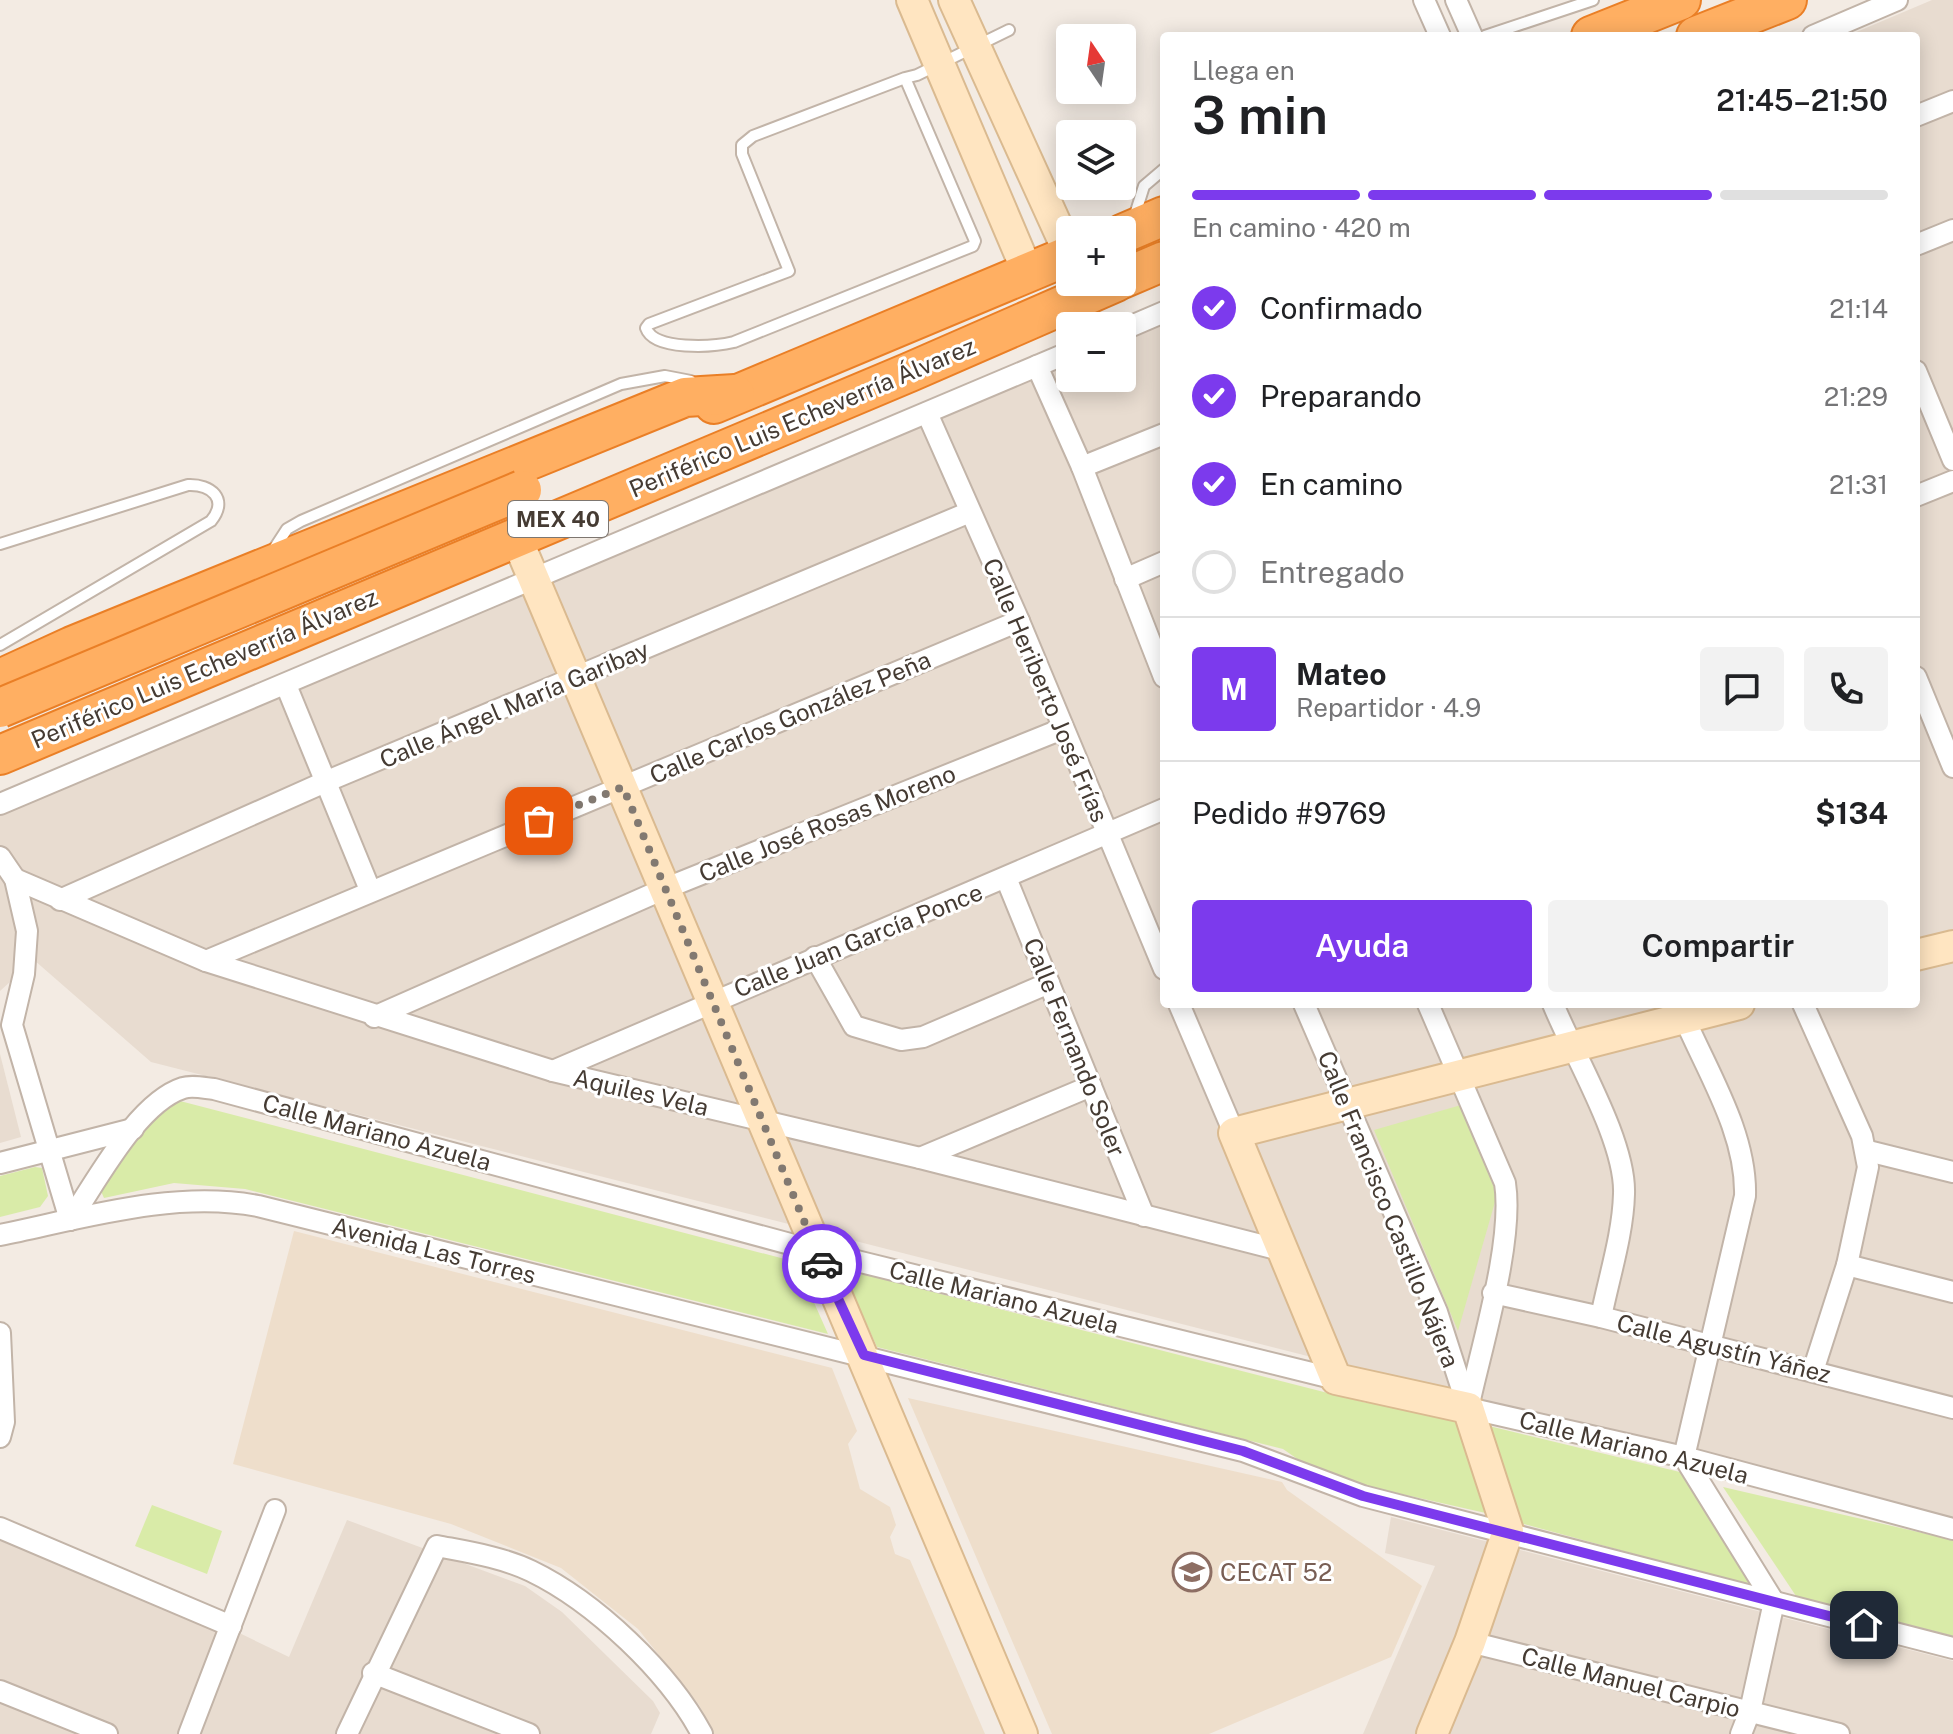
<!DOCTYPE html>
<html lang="es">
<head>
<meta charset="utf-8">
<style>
  :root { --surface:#fff; --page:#f2f2f2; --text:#202124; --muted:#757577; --line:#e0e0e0; --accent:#7c3aed }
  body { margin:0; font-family:"Public Sans",sans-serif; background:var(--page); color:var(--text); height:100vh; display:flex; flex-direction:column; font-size:30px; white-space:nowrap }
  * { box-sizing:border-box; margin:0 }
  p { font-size:26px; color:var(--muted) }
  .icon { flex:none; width:44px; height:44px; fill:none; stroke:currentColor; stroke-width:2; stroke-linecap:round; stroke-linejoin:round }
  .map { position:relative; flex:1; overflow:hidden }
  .details { position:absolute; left:1160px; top:32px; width:760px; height:976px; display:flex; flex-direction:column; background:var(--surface); border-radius:8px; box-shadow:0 4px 20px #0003 }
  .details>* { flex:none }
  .needle { width:52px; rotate:347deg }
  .buttons { position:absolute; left:1056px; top:24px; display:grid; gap:16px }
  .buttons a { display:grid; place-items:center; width:80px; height:80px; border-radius:8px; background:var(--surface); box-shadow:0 4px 20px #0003; font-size:40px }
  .pin { position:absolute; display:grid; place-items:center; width:68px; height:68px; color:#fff; margin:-34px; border-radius:16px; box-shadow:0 4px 12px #0006 }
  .courier { position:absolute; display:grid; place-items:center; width:80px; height:80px; margin:-40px; border:6px solid #7c3aed; border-radius:50%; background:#fff; color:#222; box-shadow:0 2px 10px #0007 }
  .head em { font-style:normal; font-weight:600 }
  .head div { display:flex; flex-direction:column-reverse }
  .head { display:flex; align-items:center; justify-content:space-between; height:136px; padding:0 32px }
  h1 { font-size:52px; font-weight:600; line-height:60px }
  .bar { display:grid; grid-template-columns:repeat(4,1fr); gap:12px 8px; align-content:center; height:96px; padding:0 32px }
  .bar i { height:10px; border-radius:6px; background:var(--line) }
  .bar .active { background:var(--accent) }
  .bar p { grid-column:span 4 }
  .line { display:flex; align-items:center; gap:20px; padding:0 32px; border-top:2px solid var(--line) }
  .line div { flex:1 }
  .round { display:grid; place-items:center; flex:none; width:84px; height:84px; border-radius:8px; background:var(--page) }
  ol { padding:0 32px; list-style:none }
  li { display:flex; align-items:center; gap:24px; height:88px }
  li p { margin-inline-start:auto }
  li .icon { padding:8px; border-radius:50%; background:var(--accent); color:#fff; stroke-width:4 }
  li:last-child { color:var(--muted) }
  li i { width:44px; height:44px; border:4px solid var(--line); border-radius:50% }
  .button { display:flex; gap:16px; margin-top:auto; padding:16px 32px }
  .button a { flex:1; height:92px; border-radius:8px; background:var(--accent); color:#fff; font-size:32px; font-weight:600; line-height:92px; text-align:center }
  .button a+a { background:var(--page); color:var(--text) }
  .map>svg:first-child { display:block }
  .residential { fill:#e8dcd0 }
  .education { fill:#eedecb }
  .green { fill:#d9eba8 }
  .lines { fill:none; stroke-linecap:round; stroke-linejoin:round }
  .lane-casing { stroke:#c2b4a8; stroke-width:14 }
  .street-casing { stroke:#c2b4a8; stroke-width:24 }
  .secondary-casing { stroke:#daba90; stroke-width:34 }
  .highway-casing { stroke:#ea7f26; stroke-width:42 }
  .lane { stroke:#fff; stroke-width:10 }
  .street { stroke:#fff; stroke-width:20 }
  .secondary { stroke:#ffe5c1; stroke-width:30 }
  .highway { stroke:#ffaf62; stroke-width:38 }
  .highway-bridge-casing { stroke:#ea7f26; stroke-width:42; stroke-linecap:butt }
  .highway-bridge { stroke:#ffaf62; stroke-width:38 }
  .done { stroke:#827971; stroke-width:8; stroke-dasharray:0 14.4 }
  .route { stroke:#7c3aed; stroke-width:10 }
  .labels { text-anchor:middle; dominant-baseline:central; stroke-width:6; stroke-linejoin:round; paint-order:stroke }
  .shield { fill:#fff; stroke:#7d7670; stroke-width:2 }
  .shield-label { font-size:22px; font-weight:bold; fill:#453b33 }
  .street-label { font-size:24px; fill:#453b33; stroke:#fff }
  .education-label { font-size:24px; fill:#785e54; stroke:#fff; text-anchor:start }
</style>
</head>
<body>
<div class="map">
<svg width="1953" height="1734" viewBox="0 0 1953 1734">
  <rect width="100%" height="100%" fill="#f3ebe3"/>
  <g class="residential">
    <polygon points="1932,0 1953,0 1953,1520 151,1062 34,960 0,991 0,814 1070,363 1070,378 1122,378 1122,341 1164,324 1164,1004 1916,1004 1916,36 1847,36"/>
    <polygon points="0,1054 21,1137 0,1143"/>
    <polygon points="1391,1517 1953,1661 1953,1734 1363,1734 1435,1566 1385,1553"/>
    <polygon points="347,1520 525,1586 562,1612 653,1701 660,1713 651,1734 0,1734 0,1539 206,1617 289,1657"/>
  </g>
  <g class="education">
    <polygon points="294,1231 832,1368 857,1431 848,1444 860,1489 890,1507 896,1525 890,1537 895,1554 910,1560 985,1734 714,1734 699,1705 638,1629 561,1568 451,1524 233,1464"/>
    <polygon points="908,1398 1282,1482 1287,1490 1422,1586 1391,1657 1209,1734 1052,1734"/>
  </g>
  <g class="green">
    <polygon points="180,1101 796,1262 828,1334 245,1189 174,1183 104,1198 100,1189 163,1103"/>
    <polygon points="1461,1105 1497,1195 1458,1331 1374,1130"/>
    <polygon points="35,1167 42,1168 48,1196 40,1207 0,1217 0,1176"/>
    <polygon points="863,1274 1367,1403 1388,1397 1456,1414 1490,1514 1322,1476 1283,1449 877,1347 851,1289 853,1278"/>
    <polygon points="1485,1425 1684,1473 1759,1588 1520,1523"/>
    <polygon points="1723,1487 1953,1540 1953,1636 1796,1596"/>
    <polygon points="152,1505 222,1531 207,1574 135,1546"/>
  </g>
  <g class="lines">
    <defs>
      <g id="lane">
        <polyline points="1485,36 1593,0"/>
        <path d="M 905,78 L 975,241 L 973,246 L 734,342 C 713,347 654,351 646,328 L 649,324 L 789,271 L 742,154 L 742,145 L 753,136 L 905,78 L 917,75 L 1009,30"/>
        <polyline points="1133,221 1144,186 1164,169"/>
        <path d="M 0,544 L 188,485 C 211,484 229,499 211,521 L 0,645"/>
        <polyline points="272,552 287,529 301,521 621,384 665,376 691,381"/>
      </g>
      <g id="street">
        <polyline points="1424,0 1440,36"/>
        <polyline points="1456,0 1472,36"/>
        <polyline points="1813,36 1897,0"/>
        <polyline points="1916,116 1953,101"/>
        <polyline points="1916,245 1953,230"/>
        <polyline points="1122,330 1164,312"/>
        <polyline points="1037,366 1082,467 1164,677"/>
        <polyline points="1916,371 1953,460"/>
        <polyline points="927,413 1019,621 1164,969"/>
        <polyline points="1082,467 1164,434"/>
        <polyline points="1916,496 1953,481"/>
        <polyline points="1125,579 1164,562"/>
        <polyline points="1916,677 1953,767"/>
        <polyline points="286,685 370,890"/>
        <polyline points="0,804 1070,352"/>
        <polyline points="0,857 15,879 27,931 24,974 12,1025 70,1220"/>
        <polyline points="1006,878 1144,1216"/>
        <polyline points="15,879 206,961 553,1071 920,1158 1284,1251"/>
        <polyline points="60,900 325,782 970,512"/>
        <polyline points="815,957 854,1026 901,1040 923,1037 1049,983"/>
        <polyline points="206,961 1019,621"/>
        <polyline points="1179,1004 1234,1133"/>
        <polyline points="1304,1004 1437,1312 1468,1408"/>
        <path d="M 1428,1004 L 1505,1183 C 1514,1240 1482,1345 1469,1404"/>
        <path d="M 1553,1004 C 1574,1056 1626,1141 1624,1194 C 1623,1234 1609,1277 1601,1317"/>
        <polyline points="1803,1004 1862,1136 1868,1167 1847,1265 1813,1371"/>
        <path d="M 1680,1008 C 1704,1067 1747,1131 1745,1196 L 1684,1457 L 1774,1602 L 1750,1711 L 1741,1734"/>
        <polyline points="374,1017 664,889 1062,729"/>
        <polyline points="553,1071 1164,809"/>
        <polyline points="1868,1151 1953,1172"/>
        <polyline points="920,1158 1091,1086"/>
        <polyline points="0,1163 133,1129"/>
        <path d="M 70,1220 C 97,1181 137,1103 183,1088 C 192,1085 204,1088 214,1089 L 816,1251 L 1336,1379"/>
        <path d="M 0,1235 C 83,1218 174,1190 258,1206 L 1243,1451 L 1363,1496 L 1953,1648"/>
        <polyline points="1847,1265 1953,1292"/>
        <polyline points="1493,1293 1601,1317 1953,1408"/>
        <polyline points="0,1333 4,1422 0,1437"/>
        <polyline points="1468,1408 1684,1457 1953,1529"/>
        <polyline points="0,1528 231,1626"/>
        <polyline points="1470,1642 1839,1734"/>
        <polyline points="373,1673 529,1734"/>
        <polyline points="0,1691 107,1734"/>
        <polyline points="189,1734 275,1510"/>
        <path d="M 347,1734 L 437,1546 C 468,1552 502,1557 531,1571 C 595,1602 669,1672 702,1734"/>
      </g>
      <g id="secondary">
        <polyline points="912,0 1028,273"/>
        <polyline points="954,0 1070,255"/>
        <polyline points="516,537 1022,1734"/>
        <polyline points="1916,955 1953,946"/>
        <polyline points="1432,1734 1470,1642 1508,1531 1468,1408 1336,1379 1234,1133 1739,1004"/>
      </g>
      <g id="highway">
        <polyline points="1591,36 1681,0"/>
        <polyline points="1696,36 1787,0"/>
        <polyline points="1122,234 1164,216"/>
        <polyline points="1122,279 1164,261"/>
        <polyline points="714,404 1070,255"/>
        <polyline points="0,679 72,646 685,397 735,394"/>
        <polyline points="0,755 910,372 1116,282"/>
      </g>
    </defs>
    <use href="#lane" class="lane-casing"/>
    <use href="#street" class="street-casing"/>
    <use href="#secondary" class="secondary-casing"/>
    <use href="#highway" class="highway-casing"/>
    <use href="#lane" class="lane"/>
    <use href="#street" class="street"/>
    <use href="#secondary" class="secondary"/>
    <use href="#highway" class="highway"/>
    <defs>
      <polyline id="highway-bridge" points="0,708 522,490"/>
    </defs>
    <use href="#highway-bridge" class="highway-bridge-casing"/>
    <use href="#highway-bridge" class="highway-bridge"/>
  </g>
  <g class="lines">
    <polyline class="done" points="539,821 623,787 822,1264"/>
    <polyline class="route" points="822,1264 864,1355 1243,1451 1363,1496 1864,1625"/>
  </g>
  <defs>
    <symbol id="school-ring" viewBox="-11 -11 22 22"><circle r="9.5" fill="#fff" stroke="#8d6e63" stroke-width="1.5"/><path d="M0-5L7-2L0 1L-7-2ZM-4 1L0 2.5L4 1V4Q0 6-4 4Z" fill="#8d6e63"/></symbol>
  </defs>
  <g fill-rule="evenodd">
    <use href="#school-ring" x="1170" y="1550" width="44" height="44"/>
  </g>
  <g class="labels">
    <rect class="shield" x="508" y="501" width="100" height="36" rx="6"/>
    <g class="shield-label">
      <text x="558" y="519">MEX 40</text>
    </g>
    <g class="street-label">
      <text transform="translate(802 417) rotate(-23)">Periférico Luis Echeverría Álvarez</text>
      <text transform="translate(204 668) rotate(-23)">Periférico Luis Echeverría Álvarez</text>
      <text transform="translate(1046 690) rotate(67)">Calle Heriberto José Frías</text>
      <text transform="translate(514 704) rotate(-23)">Calle Ángel María Garibay</text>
      <text transform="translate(790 717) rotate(-23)">Calle Carlos González Peña</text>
      <text transform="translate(827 823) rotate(-22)">Calle José Rosas Moreno</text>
      <text transform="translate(858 940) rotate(-22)">Calle Juan García Ponce</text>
      <text transform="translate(1075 1047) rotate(68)">Calle Fernando Soler</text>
      <text transform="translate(641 1092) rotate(13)">Aquiles Vela</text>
      <text transform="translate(377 1132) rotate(15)">Calle Mariano Azuela</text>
      <text transform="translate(1389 1209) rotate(68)">Calle Francisco Castillo Nájera</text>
      <text transform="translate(434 1250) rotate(14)">Avenida Las Torres</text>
      <text transform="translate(1004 1297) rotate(14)">Calle Mariano Azuela</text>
      <text transform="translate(1724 1348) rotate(14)">Calle Agustín Yáñez</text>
      <text transform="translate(1634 1447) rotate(14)">Calle Mariano Azuela</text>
      <text transform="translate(1631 1682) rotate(14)">Calle Manuel Carpio</text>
    </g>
    <g class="education-label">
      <text x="1220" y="1572">CECAT 52</text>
    </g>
  </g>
</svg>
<div class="buttons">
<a><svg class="needle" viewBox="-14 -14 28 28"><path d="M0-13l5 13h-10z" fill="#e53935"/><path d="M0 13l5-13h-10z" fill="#757577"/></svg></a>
<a><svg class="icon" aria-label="layers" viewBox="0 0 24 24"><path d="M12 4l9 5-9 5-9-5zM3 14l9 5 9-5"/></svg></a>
<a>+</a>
<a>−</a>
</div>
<div class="pin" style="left:539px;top:821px;background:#ea580c"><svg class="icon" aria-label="bag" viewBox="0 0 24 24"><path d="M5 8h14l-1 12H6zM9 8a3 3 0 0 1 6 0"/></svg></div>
<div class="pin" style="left:1864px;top:1625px;background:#1f2937"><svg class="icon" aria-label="home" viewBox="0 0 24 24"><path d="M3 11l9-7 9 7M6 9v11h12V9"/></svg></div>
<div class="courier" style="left:822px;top:1264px"><svg class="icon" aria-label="car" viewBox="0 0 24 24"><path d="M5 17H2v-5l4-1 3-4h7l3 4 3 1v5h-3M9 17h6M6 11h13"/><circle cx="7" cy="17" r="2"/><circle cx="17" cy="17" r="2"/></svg></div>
<section class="details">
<div class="head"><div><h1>3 min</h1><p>Llega en</p></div><em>21:45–21:50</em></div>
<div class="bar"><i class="active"></i><i class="active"></i><i class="active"></i><i></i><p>En camino · 420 m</p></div>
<ol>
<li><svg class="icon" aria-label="check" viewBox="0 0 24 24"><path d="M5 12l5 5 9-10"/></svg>Confirmado<p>21:14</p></li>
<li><svg class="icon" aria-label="check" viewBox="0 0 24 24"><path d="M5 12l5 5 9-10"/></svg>Preparando<p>21:29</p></li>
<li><svg class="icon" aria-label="check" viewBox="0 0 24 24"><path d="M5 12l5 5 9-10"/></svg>En camino<p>21:31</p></li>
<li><i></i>Entregado</li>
</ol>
<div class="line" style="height:144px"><b class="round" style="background:var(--accent);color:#fff">M</b><div><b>Mateo</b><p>Repartidor · 4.9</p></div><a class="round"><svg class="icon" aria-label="chat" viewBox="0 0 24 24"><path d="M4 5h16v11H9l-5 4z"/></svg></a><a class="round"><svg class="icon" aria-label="phone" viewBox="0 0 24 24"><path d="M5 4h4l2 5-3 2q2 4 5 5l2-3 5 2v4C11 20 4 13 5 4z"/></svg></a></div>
<div class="line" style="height:104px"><div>Pedido #9769</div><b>$134</b></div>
<div class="button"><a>Ayuda</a><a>Compartir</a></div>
</section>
</div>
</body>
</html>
